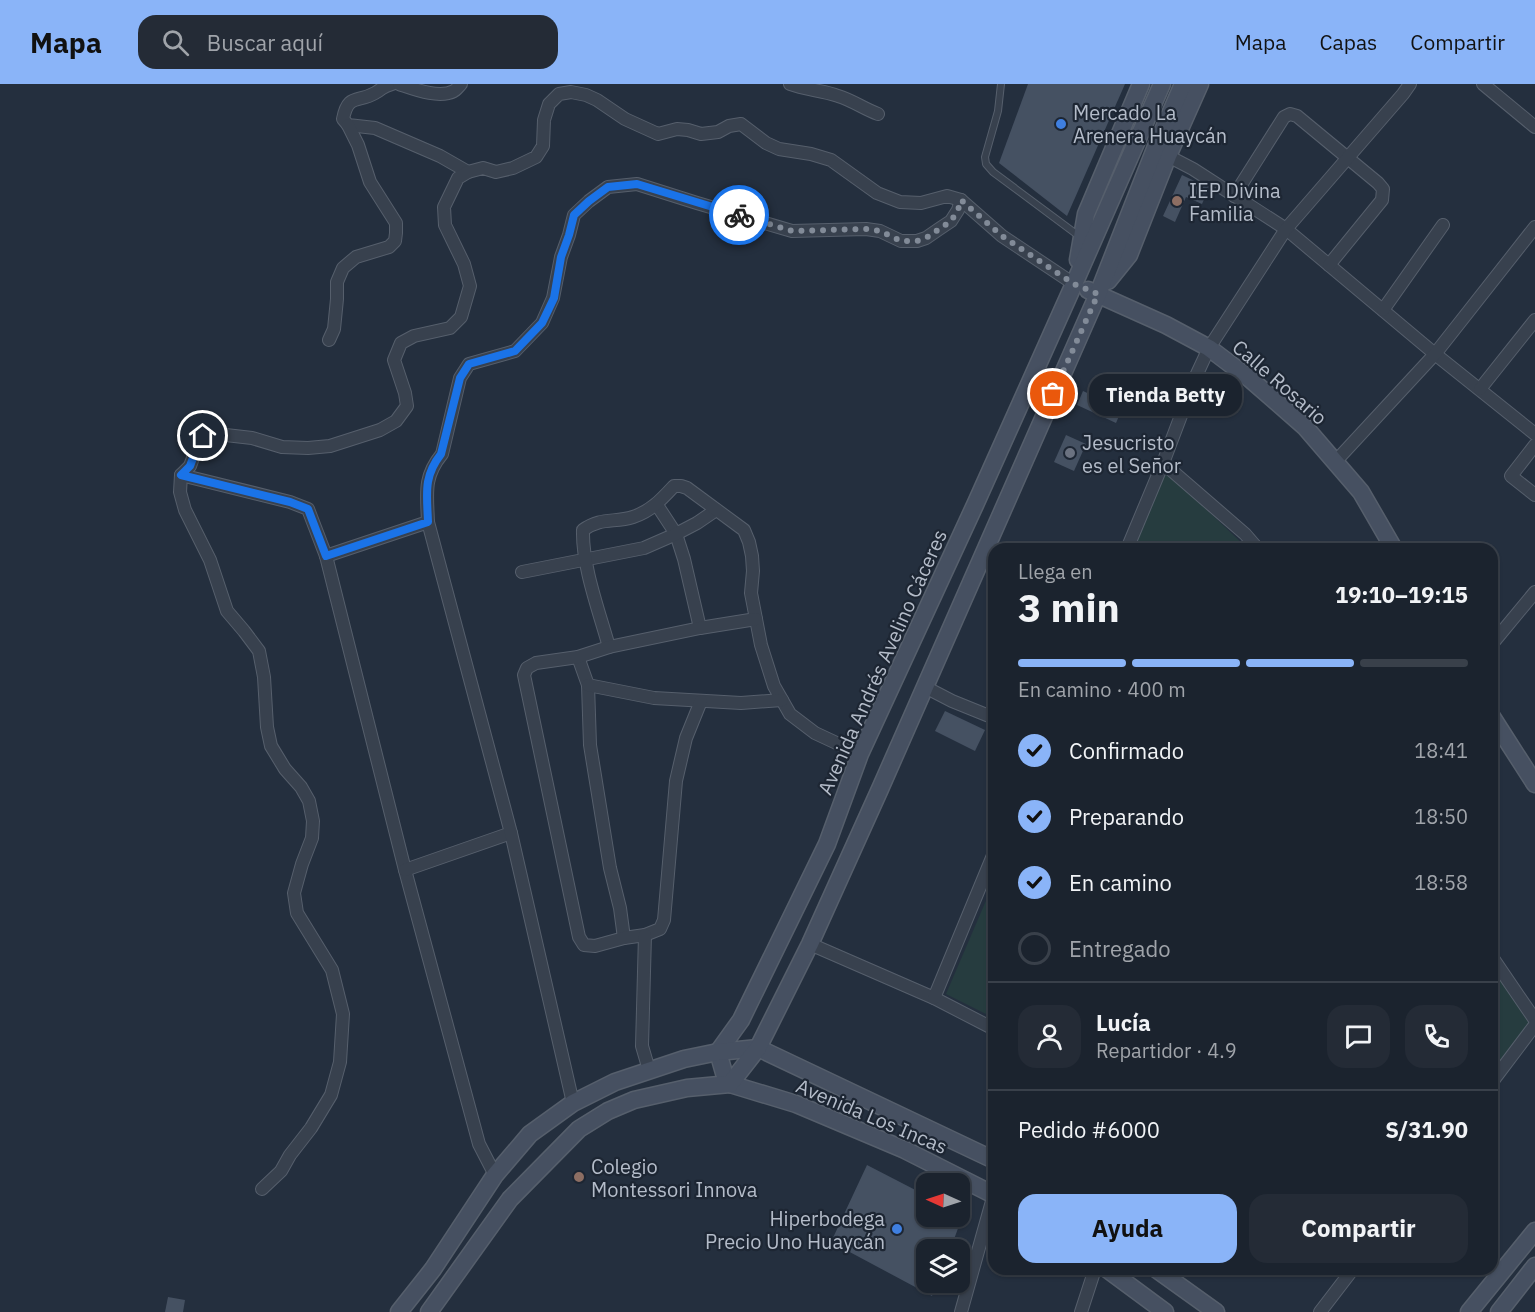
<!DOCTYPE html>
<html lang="es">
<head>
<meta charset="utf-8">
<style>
  :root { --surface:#1b232e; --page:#242b36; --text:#f1f3f6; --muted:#a0a4aa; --line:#39404a; --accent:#8ab4f8 }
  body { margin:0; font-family:"IBM Plex Sans",sans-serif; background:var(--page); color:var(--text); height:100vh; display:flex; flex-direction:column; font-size:22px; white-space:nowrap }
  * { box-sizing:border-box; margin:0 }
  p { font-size:20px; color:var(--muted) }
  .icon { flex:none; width:33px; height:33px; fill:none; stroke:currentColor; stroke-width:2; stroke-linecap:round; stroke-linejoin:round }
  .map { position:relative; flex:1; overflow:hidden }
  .side { position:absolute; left:988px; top:459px; width:510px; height:732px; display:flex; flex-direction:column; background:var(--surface); border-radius:18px; box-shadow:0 2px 4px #0004,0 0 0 2px var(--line) }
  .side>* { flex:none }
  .needle { width:39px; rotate:273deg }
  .controls { position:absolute; left:916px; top:1089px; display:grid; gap:12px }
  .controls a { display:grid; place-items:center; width:54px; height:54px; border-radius:12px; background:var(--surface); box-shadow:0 2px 4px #0004,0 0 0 2px var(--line); font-size:30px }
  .pin { position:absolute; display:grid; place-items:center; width:51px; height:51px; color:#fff; margin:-26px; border:3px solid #fff; border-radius:50%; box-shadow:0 2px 6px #0007 }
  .courier { position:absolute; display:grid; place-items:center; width:60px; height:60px; margin:-30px; border:4px solid #1a73e8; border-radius:50%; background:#fff; color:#222; box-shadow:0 2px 8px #0007 }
  .bubble { position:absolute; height:42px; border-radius:18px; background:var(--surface); box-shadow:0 2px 4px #0004,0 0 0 2px var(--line); font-size:20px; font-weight:800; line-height:42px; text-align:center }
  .head em { font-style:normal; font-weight:800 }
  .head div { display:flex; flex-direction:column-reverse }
  .head { display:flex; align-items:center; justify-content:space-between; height:102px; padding:0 30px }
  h1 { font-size:39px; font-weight:800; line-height:45px }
  .bar { display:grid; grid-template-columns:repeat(4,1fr); gap:9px 6px; align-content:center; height:72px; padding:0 30px }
  .bar i { height:8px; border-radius:4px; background:var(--line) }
  .bar .current { background:var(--accent) }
  .bar p { grid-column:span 4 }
  .line { display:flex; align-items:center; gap:15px; padding:0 30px; border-top:2px solid var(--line) }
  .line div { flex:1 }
  .round { display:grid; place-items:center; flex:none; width:63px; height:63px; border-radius:18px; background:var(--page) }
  ol { padding:0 30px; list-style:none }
  li { display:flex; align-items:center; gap:18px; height:66px }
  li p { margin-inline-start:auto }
  li .icon { padding:6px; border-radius:50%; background:var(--accent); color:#111; stroke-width:4 }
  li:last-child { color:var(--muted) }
  li i { width:33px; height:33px; border:3px solid var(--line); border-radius:50% }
  .action { display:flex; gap:12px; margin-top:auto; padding:12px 30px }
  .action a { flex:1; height:69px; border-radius:18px; background:var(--accent); color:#111; font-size:24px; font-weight:800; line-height:69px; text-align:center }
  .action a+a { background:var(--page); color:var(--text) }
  header { display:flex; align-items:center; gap:36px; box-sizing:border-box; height:84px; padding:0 30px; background:var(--accent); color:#111 }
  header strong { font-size:28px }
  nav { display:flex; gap:33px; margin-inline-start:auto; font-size:21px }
  .search { width:420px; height:54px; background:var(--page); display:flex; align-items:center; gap:15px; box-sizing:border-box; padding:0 21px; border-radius:18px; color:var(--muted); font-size:22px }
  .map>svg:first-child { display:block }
  .green { fill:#263c3f }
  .building { fill:#455162 }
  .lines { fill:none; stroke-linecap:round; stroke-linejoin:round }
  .lane-casing { stroke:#565f6c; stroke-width:8 }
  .street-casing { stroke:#565f6c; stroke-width:14 }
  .secondary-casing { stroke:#565f6c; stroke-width:19 }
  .lane { stroke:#38414e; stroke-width:6 }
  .street { stroke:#38414e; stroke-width:12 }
  .secondary { stroke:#465061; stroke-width:16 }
  .done { stroke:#828b98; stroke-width:6; stroke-dasharray:0 10.8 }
  .route { stroke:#1a73e8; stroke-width:8 }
  .shop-dot { fill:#3f7fe0; stroke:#1d2633; stroke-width:2 }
  .education-dot { fill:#8d6e63; stroke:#1d2633; stroke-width:2 }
  .worship-dot { fill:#6b7280; stroke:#1d2633; stroke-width:2 }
  .labels { text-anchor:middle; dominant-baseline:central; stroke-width:4.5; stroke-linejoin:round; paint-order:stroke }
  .poi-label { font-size:20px; fill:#b4bcc9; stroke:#1d2633; text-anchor:start }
  .street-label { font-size:20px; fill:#b4bcc9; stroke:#1d2633 }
</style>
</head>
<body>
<header>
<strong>Mapa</strong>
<div class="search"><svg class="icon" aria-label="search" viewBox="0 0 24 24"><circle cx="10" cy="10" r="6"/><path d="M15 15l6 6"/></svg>Buscar aquí</div>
<nav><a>Mapa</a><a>Capas</a><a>Compartir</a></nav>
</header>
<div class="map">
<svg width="1535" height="1228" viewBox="0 0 1535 1228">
  <rect width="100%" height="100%" fill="#242f3e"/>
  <g class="green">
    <polygon points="1166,387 1248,465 1134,465"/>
    <polygon points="994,798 994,934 946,910"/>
    <polygon points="1495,885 1532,941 1493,992 1492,886"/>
  </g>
  <g class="building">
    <polygon points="1028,0 1125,0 1067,132 999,79"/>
    <polygon points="1182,91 1209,104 1202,120 1186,113 1175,138 1163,132"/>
    <polygon points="1083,307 1122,325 1116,339 1077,321"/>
    <polygon points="1066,351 1086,360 1074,387 1054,378"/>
    <polygon points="945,627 985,646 975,667 935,647"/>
    <polygon points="867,1081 927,1112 927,1132 960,1132 960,1130 963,1131 950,1166 927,1166 927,1198 937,1198 932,1212 831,1158"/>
    <polygon points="168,1213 185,1216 183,1228 165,1228"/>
  </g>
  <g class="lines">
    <defs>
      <polyline id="lane" points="1001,0 998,27 985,73 986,80 993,88 1079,152"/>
      <g id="street">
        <path d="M 392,0 C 381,3 384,4 375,9 C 358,19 348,9 343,35 L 348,41 L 375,44 L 440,72 L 468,88"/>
        <path d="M 399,0 C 414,5 439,15 454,7 C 455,7 460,1 461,0"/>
        <path d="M 790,0 C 806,6 822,6 838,12 C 852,16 864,25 878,30"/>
        <polyline points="1483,0 1535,43"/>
        <polyline points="1168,72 1193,85 1286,145 1435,270 1535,350"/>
        <polyline points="1234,112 1284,33 1290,30 1297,32 1378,99 1383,105 1382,116 1329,181"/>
        <polyline points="1383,226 1443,141"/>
        <polyline points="329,256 334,245 337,215 337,198 343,184 356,173 389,163 395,157 396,149 396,139 370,98 358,61 348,41"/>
        <polyline points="1480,305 1535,236"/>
        <polyline points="1535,361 1511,392 1535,411"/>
        <polyline points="1335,378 1435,270 1535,143"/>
        <polyline points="1163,379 1245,450 1258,465"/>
        <polyline points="181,391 290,418 308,425 326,472 405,786 479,1060 495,1091"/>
        <polyline points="657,421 676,450 684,475 700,544"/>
        <polyline points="1127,465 1163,379 1196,292 1209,264 1286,145 1403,10 1410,0"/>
        <polyline points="326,472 428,438"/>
        <polyline points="522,488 644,464 676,450 697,439 716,426"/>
        <polyline points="1492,560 1535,508"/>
        <path d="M 609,563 C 599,527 582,482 583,446 C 601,433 614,439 633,433 C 651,427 661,416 674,402 L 681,402 L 687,404 L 744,446 L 749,458 L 752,472 L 753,487 L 751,509 L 761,561 L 774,602 L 790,630 L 815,649 L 860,670"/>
        <polyline points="578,573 588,601 590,661 610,784 620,824 624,854"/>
        <polyline points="588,601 654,614 741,619 782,616"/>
        <polyline points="925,603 952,617 994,634"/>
        <polyline points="701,617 686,654 676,697 664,836 660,845 645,851 624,854 595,862 584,861 579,853 524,591 527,584 536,579 578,573 609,563 700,544 756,535"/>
        <polyline points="405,786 511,749"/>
        <polyline points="645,851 642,962 649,986"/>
        <polyline points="810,860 934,914 994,945"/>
        <polyline points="1492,873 1535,936"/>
        <polyline points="934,914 994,769"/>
        <polyline points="1492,998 1535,941"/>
        <path d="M 573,1019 L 511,749 L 428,438 C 427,410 423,393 442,370 L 460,294 L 469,280 L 515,267 L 542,239 L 553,214 L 561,173 L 569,151 L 574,131 L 589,117 L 608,103 L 637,100 L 697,119 L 792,147 L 866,145 L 880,147 L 901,157 L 917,157 L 926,154 L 939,145 L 951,137 L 958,126 L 961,116"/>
        <polyline points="262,1105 281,1087 290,1071 311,1044 331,1011 340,978 343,930 332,886 297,829 294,809 302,780 312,754 313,737 309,717 301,703 285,685 271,662 267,643 264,593 259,567 244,547 227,527 210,476 185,426 180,408 181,391 190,382 193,374 193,366 203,352 217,350 252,354 282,363 308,364 330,362 380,346 396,337 407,322 405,309 394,276 401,259 414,252 450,244 461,233 470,202 464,180 445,141 444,123 458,94 468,88 483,84 496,88 513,84 536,73 543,62 544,36 549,20 559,10 571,8 586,11 597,16 625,35 658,50 677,45 688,46 701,50 718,48 729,42 741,40 766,59 779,65 811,70 831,76 877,109 900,118 921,119 947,112 961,116 1002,152 1074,200"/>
        <polyline points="961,1228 994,1110"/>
        <polyline points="1081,1228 1095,1185"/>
        <polyline points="1320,1228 1353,1185"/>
      </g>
      <g id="secondary">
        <polyline points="1078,176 1086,130 1141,0"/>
        <polyline points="1108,197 1129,171 1168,72 1200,0"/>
        <polyline points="1088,206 1166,241 1209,264 1250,295 1305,343 1361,408 1394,465"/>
        <polyline points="1492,633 1535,700"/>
        <polyline points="758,964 994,1076"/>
        <polyline points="730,1000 724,989 718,968 741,936 827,760 860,670 975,421 1074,200 1162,0"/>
        <polyline points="730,1000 796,1020 905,1066 994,1111"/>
        <polyline points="1107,1185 1165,1228"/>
        <polyline points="1156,1185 1216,1228"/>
        <polyline points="399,1228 433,1185 495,1091 530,1050 573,1019 615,998 684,975 718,968 758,964"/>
        <polyline points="429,1228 510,1115 579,1045 608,1027 634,1016 687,1004 730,1000 758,964 810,860 880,705 1098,210 1155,65 1183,0"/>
        <polyline points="1469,1228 1535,1147"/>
        <polyline points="1499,1228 1535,1182"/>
      </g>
    </defs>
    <use href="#lane" class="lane-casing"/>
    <use href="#street" class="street-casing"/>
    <use href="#secondary" class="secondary-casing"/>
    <use href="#lane" class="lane"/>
    <use href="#street" class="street"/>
    <use href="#secondary" class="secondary"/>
  </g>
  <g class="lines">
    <polyline class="done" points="739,131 792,147 866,145 880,147 901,157 917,157 926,154 951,137 958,126 961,116 1002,152 1074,200 1098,210 1053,310"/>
    <path class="route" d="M 203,352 L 194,366 L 193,374 L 190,382 L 181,391 L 290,418 L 308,425 L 326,472 L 428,438 C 427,410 423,393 441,370 L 460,294 L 469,280 L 515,267 L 542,239 L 554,214 L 561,173 L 569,151 L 574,131 L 589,117 L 608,103 L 637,100 L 739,131"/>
  </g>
  <g class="shop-dot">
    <circle cx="1061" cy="40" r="6"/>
    <circle cx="897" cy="1145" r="6"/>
  </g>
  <g class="education-dot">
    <circle cx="1177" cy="117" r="6"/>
    <circle cx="579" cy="1093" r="6"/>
  </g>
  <circle class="worship-dot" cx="1070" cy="369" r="6"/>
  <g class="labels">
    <g class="poi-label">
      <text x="1073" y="28">Mercado La<tspan x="1073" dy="23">Arenera Huaycán</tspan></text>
      <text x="1189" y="106">IEP Divina<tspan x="1189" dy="23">Familia</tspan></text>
      <text x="1082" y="358">Jesucristo<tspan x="1082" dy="23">es el Señor</tspan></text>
      <text x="591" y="1082">Colegio<tspan x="591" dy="23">Montessori Innova</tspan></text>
      <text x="885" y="1134" text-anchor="end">Hiperbodega<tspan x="885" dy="23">Precio Uno Huaycán</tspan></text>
    </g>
    <g class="street-label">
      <text transform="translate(1280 298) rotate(41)">Calle Rosario</text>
      <text transform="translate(882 578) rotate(-66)">Avenida Andrés Avelino Cáceres</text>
      <text transform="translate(872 1032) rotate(23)">Avenida Los Incas</text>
    </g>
  </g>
</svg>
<div class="controls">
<a><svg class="needle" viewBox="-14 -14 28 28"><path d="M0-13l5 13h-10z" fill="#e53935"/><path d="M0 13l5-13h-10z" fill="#a0a4aa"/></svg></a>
<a><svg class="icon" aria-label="layers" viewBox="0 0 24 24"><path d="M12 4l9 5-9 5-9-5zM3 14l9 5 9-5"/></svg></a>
</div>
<div class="pin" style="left:1053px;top:310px;background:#ea580c"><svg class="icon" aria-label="bag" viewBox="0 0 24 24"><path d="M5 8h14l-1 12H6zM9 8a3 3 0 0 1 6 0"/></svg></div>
<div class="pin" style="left:203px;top:352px;background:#1f2937"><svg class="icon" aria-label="home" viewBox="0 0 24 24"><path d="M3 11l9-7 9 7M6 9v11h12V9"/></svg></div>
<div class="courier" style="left:739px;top:131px"><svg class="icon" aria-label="bike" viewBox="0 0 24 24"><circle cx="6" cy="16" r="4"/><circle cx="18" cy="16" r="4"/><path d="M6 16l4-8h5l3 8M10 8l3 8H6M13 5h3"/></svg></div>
<div class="bubble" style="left:1089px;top:290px;width:153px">Tienda Betty</div>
<section class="side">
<div class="head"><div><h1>3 min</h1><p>Llega en</p></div><em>19:10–19:15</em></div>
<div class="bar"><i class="current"></i><i class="current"></i><i class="current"></i><i></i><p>En camino · 400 m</p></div>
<ol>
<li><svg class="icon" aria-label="check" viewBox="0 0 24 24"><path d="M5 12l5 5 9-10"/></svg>Confirmado<p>18:41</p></li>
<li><svg class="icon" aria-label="check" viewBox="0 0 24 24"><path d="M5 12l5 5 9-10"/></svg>Preparando<p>18:50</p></li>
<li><svg class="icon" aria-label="check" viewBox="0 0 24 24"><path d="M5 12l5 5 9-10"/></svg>En camino<p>18:58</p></li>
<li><i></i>Entregado</li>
</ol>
<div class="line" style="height:108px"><a class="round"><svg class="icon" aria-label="person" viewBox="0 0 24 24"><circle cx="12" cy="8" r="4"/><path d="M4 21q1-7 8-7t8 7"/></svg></a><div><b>Lucía</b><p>Repartidor · 4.9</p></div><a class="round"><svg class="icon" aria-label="chat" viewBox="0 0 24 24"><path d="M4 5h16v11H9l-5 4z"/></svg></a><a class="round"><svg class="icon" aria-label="phone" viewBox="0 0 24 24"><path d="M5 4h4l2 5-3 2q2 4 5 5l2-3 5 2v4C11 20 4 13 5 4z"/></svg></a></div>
<div class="line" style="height:78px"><div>Pedido #6000</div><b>S/31.90</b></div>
<div class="action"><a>Ayuda</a><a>Compartir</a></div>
</section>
</div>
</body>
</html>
